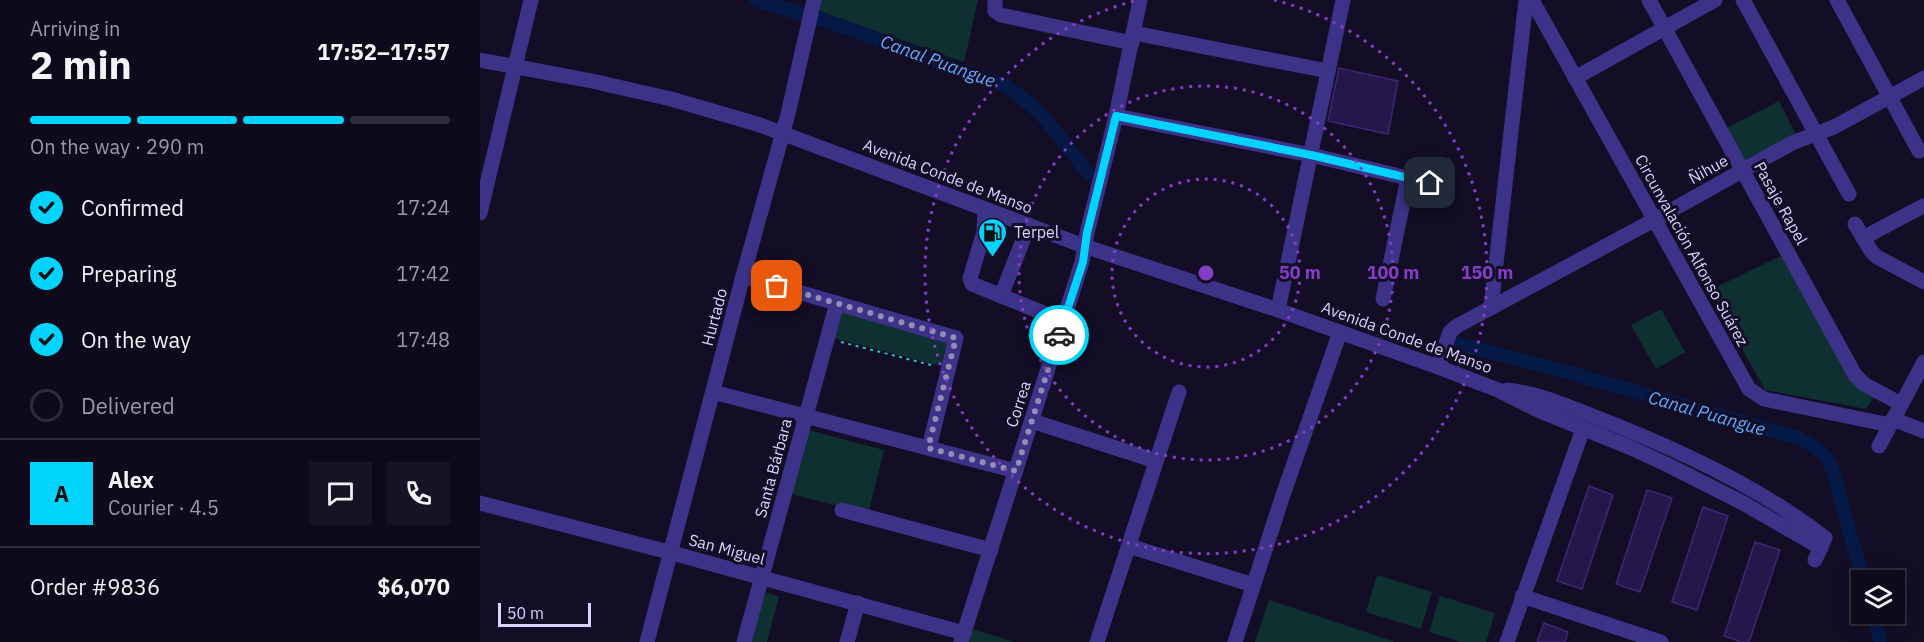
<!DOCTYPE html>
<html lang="en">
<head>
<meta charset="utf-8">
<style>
  :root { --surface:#0e0a1c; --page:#171325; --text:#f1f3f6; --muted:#9b9aa3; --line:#2e2b3b; --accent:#00d4fd }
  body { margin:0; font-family:"IBM Plex Sans",sans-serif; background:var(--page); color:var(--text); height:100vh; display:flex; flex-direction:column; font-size:22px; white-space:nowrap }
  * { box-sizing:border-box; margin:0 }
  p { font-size:20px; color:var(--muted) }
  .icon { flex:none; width:33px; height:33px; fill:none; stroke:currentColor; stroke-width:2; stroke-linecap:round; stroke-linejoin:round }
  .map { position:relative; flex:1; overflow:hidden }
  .sheet { display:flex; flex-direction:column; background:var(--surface); width:480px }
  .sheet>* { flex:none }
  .buttons { position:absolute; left:1371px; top:570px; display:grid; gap:12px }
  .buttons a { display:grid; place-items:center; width:54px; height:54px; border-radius:0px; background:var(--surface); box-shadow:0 3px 15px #0003,0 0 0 2px var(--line); font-size:30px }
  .scale { position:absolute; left:18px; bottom:15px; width:93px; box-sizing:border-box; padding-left:6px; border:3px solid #dad2ff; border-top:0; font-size:16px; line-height:21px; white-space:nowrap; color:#dad2ff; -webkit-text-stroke:4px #130d26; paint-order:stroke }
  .pin { position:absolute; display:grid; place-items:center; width:51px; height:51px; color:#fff; margin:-26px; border-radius:12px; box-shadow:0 3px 9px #0006 }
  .courier { position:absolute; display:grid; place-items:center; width:60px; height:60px; margin:-30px; border:4px solid #00d4fd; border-radius:50%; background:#fff; color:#222; box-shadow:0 2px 8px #0007 }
  .summary em { font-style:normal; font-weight:800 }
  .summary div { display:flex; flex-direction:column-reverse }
  .summary { display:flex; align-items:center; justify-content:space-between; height:102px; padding:0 30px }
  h1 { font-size:39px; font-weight:800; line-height:45px }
  .bar { display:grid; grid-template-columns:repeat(4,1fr); gap:9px 6px; align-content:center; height:72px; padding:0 30px }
  .bar i { height:8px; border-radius:4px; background:var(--line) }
  .bar .on { background:var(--accent) }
  .bar p { grid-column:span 4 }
  .line { display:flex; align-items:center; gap:15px; padding:0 30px; border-top:2px solid var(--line) }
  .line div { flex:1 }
  .round { display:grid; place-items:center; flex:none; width:63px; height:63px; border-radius:0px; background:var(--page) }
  ol { padding:0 30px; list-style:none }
  li { display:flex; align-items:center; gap:18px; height:66px }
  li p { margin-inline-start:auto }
  li .icon { padding:6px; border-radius:50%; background:var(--accent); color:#111; stroke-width:4 }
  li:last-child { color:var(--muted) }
  li i { width:33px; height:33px; border:3px solid var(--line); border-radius:50% }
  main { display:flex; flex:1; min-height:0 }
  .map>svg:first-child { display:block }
  .green { fill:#0f3031 }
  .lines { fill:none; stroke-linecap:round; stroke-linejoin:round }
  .canal { stroke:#051946; stroke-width:14 }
  .building { fill:#241749; stroke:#3c2777; stroke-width:1.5 }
  .path { stroke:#24c1c1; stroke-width:2; stroke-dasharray:3 4.5; stroke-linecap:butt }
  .minor { stroke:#3c3389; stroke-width:15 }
  .done { stroke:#948db3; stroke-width:6; stroke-dasharray:0 10.8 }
  .route { stroke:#00d4fd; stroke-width:8 }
  .ring { fill:none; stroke:#843dc5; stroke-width:3; stroke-dasharray:3 6 }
  .labels { text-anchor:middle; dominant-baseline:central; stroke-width:6; stroke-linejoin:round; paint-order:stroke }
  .street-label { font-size:16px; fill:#dad2ff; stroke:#130d26 }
  .poi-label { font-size:16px; fill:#dad2ff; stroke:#130d26; text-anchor:start }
  .water-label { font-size:18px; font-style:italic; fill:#60abff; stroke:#130d26 }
  .centre { fill:#843dc5; stroke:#130d26; stroke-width:3 }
  .ring-label { font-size:18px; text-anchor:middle; font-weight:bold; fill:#843dc5; stroke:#130d26; stroke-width:6; stroke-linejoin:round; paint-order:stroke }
</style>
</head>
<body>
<main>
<section class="sheet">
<div class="summary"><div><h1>2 min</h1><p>Arriving in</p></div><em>17:52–17:57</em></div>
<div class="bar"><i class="on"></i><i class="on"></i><i class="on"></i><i></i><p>On the way · 290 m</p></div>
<ol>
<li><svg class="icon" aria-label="check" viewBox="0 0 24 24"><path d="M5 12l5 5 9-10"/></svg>Confirmed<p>17:24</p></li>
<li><svg class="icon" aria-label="check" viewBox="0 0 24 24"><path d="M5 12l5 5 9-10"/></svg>Preparing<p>17:42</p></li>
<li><svg class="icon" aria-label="check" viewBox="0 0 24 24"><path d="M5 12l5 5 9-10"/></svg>On the way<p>17:48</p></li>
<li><i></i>Delivered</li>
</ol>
<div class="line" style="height:108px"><b class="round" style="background:var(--accent);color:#111">A</b><div><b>Alex</b><p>Courier · 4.5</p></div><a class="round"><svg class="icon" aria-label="chat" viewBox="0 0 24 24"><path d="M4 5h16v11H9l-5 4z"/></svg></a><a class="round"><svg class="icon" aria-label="phone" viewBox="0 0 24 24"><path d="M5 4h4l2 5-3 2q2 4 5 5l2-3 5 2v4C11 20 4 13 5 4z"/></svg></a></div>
<div class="line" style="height:78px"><div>Order #9836</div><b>$6,070</b></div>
</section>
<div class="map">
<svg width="1444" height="642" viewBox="0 0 1444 642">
  <rect width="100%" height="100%" fill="#130d26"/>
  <g class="green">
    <polygon points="340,0 498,0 484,62 337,10"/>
    <polygon points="1299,101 1316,135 1261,163 1244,129"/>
    <polygon points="1303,255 1395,396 1386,409 1285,390 1230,290"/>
    <polygon points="1181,309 1205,352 1176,369 1151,325"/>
    <polygon points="362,311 468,339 461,366 354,338"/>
    <polygon points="325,429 404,450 388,514 308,493"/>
    <polygon points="897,575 952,592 941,629 886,612"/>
    <polygon points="283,592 299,596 287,642 269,642"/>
    <polygon points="960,596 1015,613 1006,642 981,642 949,632"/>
    <polygon points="789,600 915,642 775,642"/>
    <polygon points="493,629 534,642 489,642"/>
  </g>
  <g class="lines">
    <g class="canal">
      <polyline points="276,0 352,23 526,86 549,103 567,121 608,173"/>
      <path d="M 978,344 L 1079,370 L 1318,438 C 1334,446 1345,451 1352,468 L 1383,580"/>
      <polyline points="1393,614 1400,642"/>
    </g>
  </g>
  <g class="building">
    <polygon points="859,68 918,81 908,134 848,121"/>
    <polygon points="1109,486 1133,495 1102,589 1077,581"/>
    <polygon points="1167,490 1192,498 1160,592 1136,584"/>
    <polygon points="1223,507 1248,516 1217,610 1192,602"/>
    <polygon points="1275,542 1300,550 1269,642 1262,642 1244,636"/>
    <polygon points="1064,623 1088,632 1085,642 1057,642"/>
  </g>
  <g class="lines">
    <polyline class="path" points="361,342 455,366"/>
    <g class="minor">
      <polyline points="515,0 515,11 521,15 652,43"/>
      <polyline points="1052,0 1269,389 1284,399 1410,425"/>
      <polyline points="1169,0 1375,375 1384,384 1421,404"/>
      <polyline points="1263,0 1369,194"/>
      <polyline points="1357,0 1439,151"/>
      <polyline points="654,33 848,71"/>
      <polyline points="0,60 112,81 191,99 277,124 604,246 798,310 958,367 1018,390 1060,411 1149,447 1188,465 1263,503 1341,548"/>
      <polyline points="1095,78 1235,0"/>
      <polyline points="636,116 831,155 949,183"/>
      <polyline points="505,209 504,232 490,278 492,284 583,321"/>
      <polyline points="0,213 51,0"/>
      <polyline points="1375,224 1391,251 1397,257 1444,282"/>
      <polyline points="1383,238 1443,206"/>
      <polyline points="263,276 476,338 449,448"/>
      <polyline points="521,296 549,225"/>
      <polyline points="903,299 928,178"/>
      <polyline points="1011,308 1046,0"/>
      <polyline points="798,310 863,0"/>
      <polyline points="958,367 970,332 977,326 1174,220 1312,143 1354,127 1444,78"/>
      <path d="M 1027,390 C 1058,393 1086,406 1115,417 C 1193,447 1279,486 1345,538 L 1335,560"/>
      <polyline points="233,392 536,471"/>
      <polyline points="1413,419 1444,431"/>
      <polyline points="552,421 676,461"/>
      <polyline points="1399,446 1444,362"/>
      <polyline points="0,503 181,550 484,633"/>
      <polyline points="362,510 511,550"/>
      <polyline points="649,546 773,585"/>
      <polyline points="1042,596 1181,642"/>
      <polyline points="167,642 263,276 308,114 334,0"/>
      <polyline points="264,642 357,303"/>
      <polyline points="367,642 378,603"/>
      <polyline points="481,642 602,262 607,233 636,116 660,0"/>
      <polyline points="617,642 699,392"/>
      <polyline points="755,642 803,495 860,332"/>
      <polyline points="1027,642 1103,429"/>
    </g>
  </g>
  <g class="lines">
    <polyline class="done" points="297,286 476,338 448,448 536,471 579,335"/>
    <polyline class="route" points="579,335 603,262 607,233 636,116 831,155 950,183"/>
  </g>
  <g class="ring">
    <circle cx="726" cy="273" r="94"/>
    <circle cx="726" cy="273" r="187"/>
    <path d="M794 0A281 281 0 1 1 658 0"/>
  </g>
  <defs>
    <symbol id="fuel-pin" viewBox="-11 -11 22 30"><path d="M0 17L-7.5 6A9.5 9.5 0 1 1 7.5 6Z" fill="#00d4fd" stroke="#130d26"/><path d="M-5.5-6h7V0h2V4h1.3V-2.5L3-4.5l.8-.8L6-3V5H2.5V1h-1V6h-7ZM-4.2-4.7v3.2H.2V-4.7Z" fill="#111"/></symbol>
  </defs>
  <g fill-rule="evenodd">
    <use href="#fuel-pin" x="496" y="216" width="33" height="45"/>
  </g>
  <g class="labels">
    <g class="street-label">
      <text transform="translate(1228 169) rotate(-29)">Ñihue</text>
      <text transform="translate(468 176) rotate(21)">Avenida Conde de Manso</text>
      <text transform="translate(1301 203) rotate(61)">Pasaje Rapel</text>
      <text transform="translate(1212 250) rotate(61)">Circunvalación Alfonso Suárez</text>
      <text transform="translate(234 317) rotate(-75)">Hurtado</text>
      <text transform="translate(927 337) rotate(20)">Avenida Conde de Manso</text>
      <text transform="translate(538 404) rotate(-72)">Correa</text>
      <text transform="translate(293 468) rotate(-75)">Santa Bárbara</text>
      <text transform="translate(247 549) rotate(15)">San Miguel</text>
    </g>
    <g class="poi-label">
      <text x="534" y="232">Terpel</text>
    </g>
    <g class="water-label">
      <text transform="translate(458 61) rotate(20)">Canal Puangue</text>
      <text transform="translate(1227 413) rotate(16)">Canal Puangue</text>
    </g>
  </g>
  <circle cx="726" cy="273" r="9" class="centre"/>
  <g class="ring-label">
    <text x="820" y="279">50 m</text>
    <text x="913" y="279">100 m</text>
    <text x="1007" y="279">150 m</text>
  </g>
</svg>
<div class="buttons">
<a><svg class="icon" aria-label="layers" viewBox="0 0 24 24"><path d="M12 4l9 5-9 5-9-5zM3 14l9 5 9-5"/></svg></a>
</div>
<div class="scale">50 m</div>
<div class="pin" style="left:297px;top:286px;background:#ea580c"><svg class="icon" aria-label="bag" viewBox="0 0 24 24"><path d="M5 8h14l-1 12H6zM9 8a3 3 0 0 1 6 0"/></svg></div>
<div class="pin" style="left:950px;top:183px;background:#1f2937"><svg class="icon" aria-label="home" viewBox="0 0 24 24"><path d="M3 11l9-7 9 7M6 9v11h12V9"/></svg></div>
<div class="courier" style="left:579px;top:335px"><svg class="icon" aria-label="car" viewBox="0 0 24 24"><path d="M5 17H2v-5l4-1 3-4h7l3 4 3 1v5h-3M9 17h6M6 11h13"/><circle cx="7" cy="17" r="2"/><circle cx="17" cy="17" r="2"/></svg></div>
</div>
</main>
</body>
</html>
